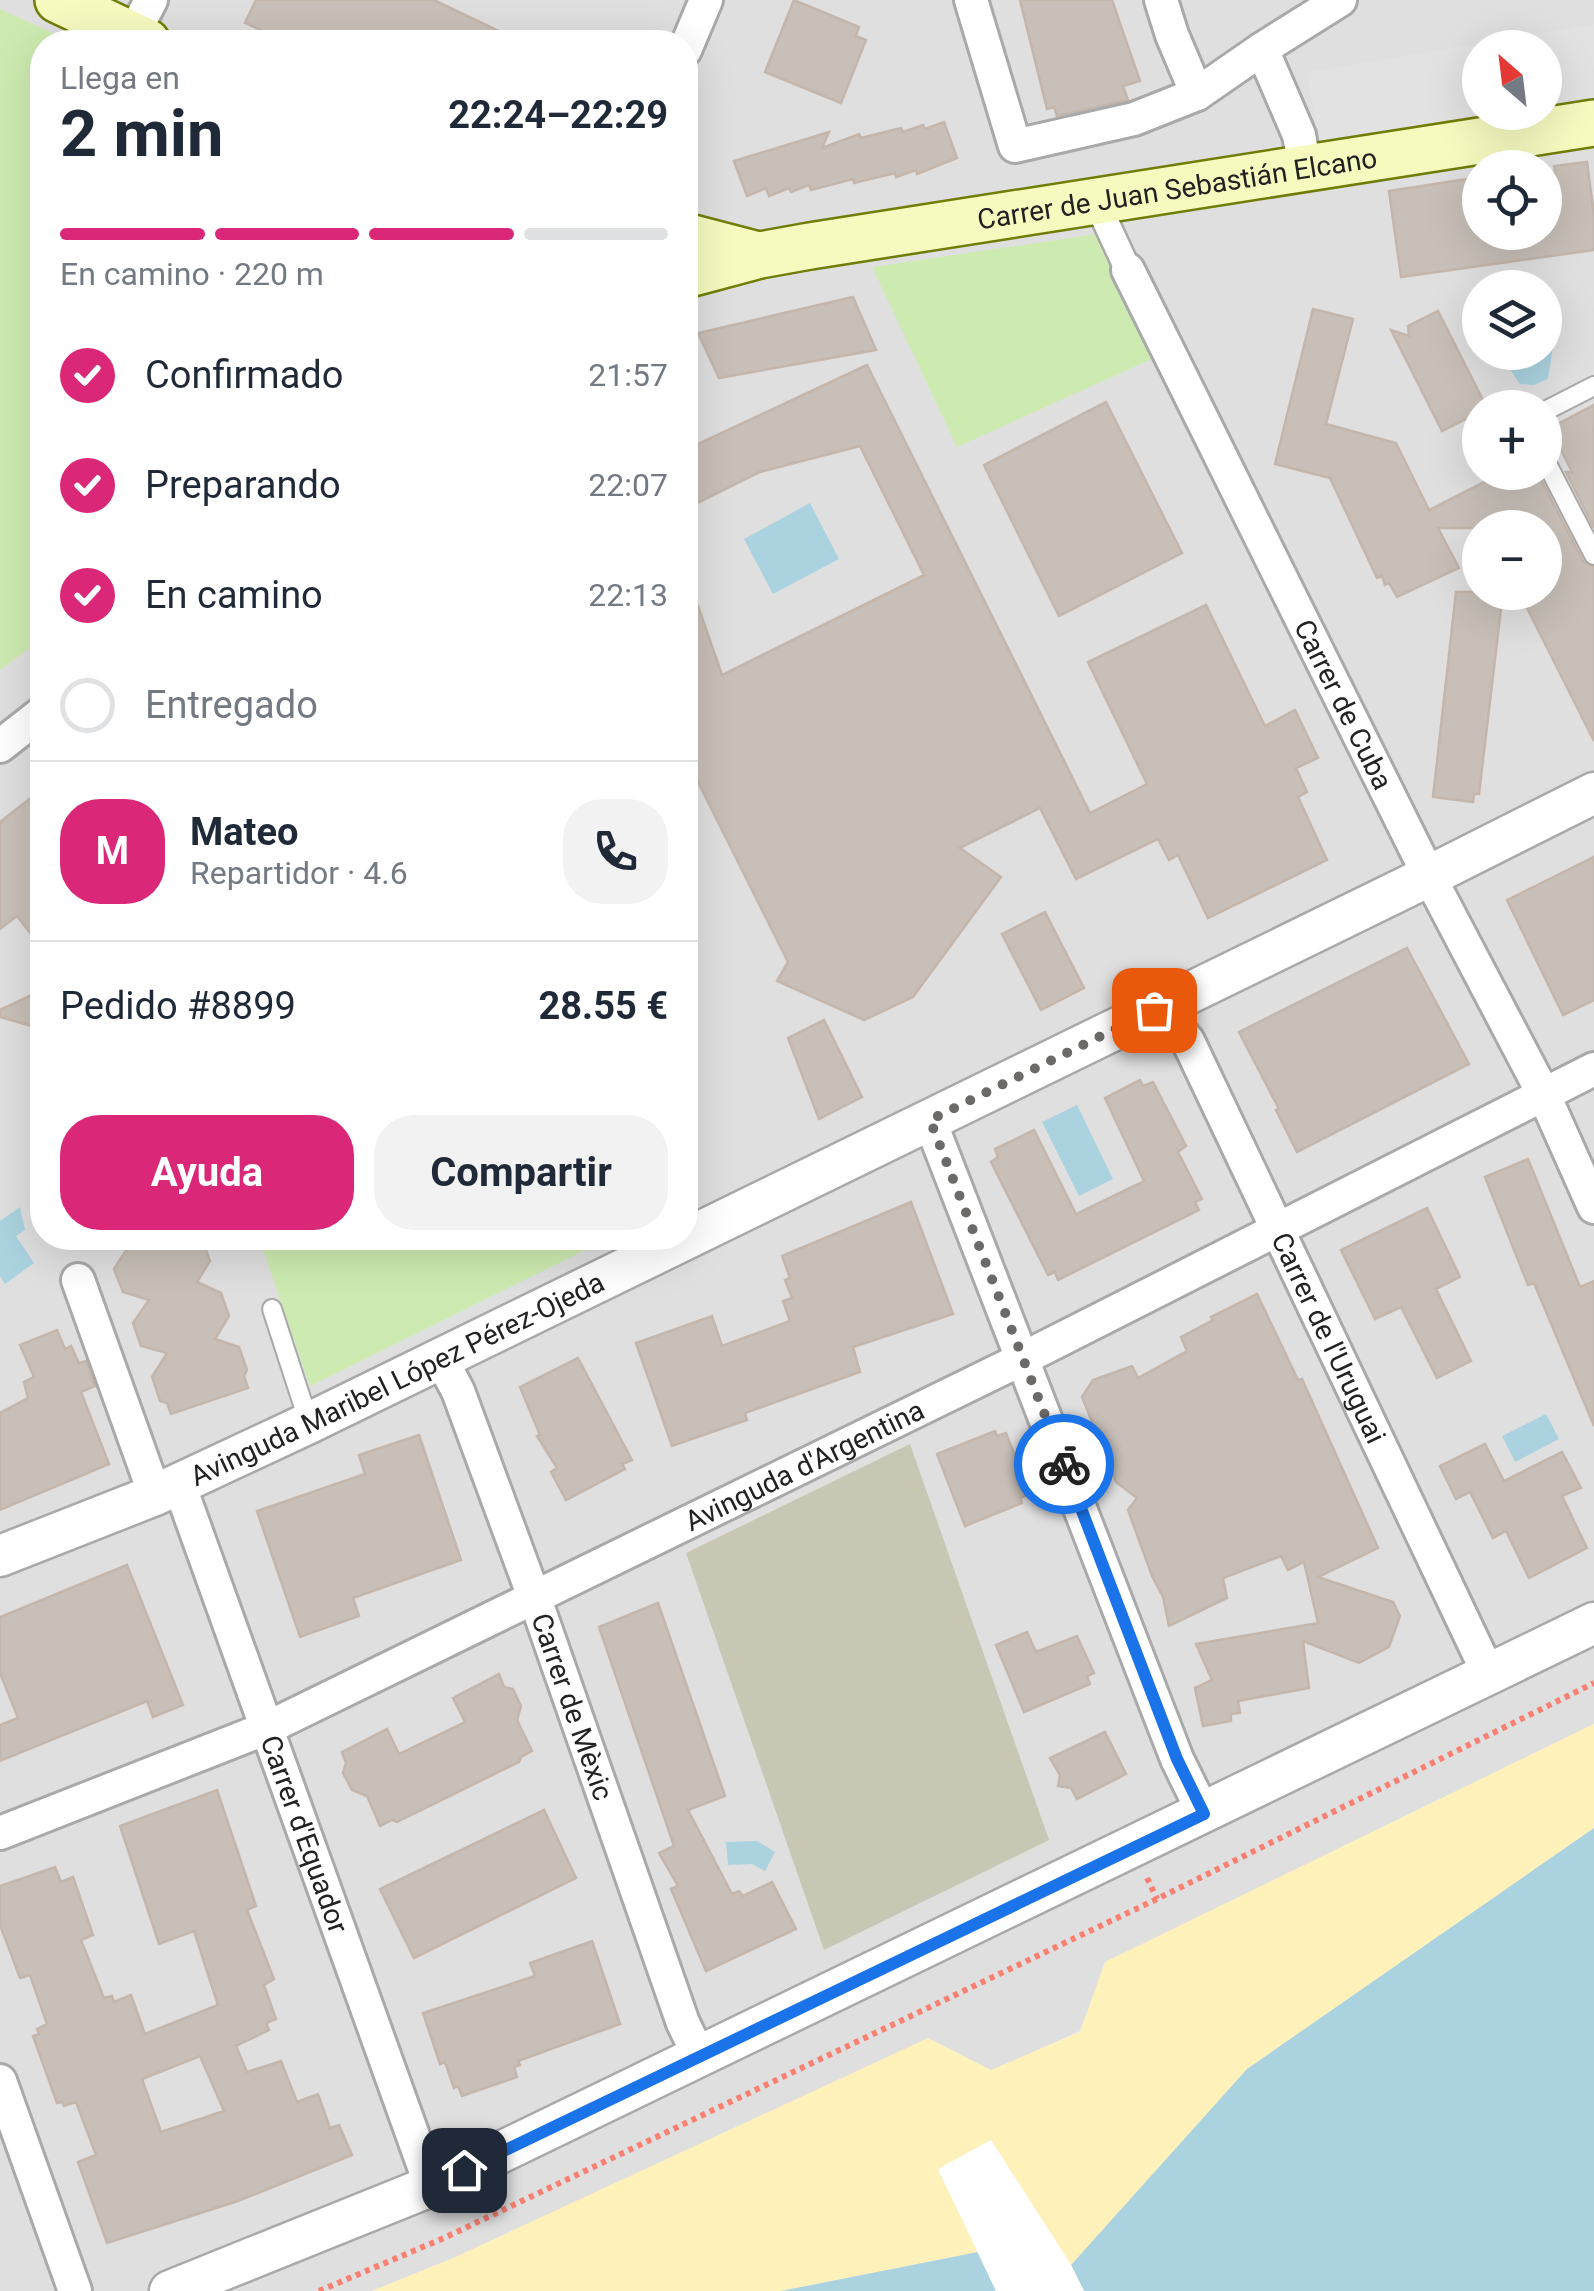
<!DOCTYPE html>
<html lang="es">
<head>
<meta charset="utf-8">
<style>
  :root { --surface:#fff; --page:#f2f2f3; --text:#1f2937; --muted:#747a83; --line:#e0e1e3; --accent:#db2777 }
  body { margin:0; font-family:Roboto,sans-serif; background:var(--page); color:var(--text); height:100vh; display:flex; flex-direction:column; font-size:38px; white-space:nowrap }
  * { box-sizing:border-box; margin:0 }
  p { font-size:32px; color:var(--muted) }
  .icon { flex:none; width:55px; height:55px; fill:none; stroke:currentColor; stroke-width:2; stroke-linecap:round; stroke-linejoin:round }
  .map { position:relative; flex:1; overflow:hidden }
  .sheet { position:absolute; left:30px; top:30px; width:668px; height:1220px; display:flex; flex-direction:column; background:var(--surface); border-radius:40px; box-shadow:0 10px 40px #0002 }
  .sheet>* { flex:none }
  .needle { width:65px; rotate:332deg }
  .controls { position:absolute; left:1462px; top:30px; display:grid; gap:20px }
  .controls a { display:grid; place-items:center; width:100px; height:100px; border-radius:50%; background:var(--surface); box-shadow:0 10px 40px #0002; font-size:50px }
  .pin { position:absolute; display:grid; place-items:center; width:85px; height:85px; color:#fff; margin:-42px; border-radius:20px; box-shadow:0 5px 15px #0006 }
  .courier { position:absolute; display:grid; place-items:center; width:100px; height:100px; margin:-50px; border:8px solid #1a73e8; border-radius:50%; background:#fff; color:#222; box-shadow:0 2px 12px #0007 }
  .summary em { font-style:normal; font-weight:700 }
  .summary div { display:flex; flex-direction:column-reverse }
  .summary { display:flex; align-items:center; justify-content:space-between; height:170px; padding:0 30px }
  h1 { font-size:65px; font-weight:700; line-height:75px }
  .bar { display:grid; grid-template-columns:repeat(4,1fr); gap:15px 10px; align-content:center; height:120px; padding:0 30px }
  .bar i { height:12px; border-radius:8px; background:var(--line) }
  .bar .selected { background:var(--accent) }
  .bar p { grid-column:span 4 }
  .line { display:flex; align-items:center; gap:25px; padding:0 30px; border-top:2px solid var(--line) }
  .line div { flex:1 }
  .round { display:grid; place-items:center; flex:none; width:105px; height:105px; border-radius:40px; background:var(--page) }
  ol { padding:0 30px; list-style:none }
  li { display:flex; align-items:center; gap:30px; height:110px }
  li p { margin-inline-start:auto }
  li .icon { padding:10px; border-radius:50%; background:var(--accent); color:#fff; stroke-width:4 }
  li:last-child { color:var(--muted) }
  li i { width:55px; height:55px; border:5px solid var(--line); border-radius:50% }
  .button { display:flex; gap:20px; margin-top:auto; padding:20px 30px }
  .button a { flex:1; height:115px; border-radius:40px; background:var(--accent); color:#fff; font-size:40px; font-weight:700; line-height:115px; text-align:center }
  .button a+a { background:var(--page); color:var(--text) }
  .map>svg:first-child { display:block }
  .residential { fill:#e0dfdf; fill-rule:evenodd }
  .construction { fill:#c7c7b4 }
  .grass { fill:#cdebb0 }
  .sand { fill:#fff1ba }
  .parking { fill:#e2e2e2 }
  .water { fill:#aad3df }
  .pier { fill:#fff }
  .building { fill:#c7bfb8; stroke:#c4b6ab; stroke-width:2.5; fill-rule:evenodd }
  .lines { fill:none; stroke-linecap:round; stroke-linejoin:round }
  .service-casing { stroke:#a9a9a9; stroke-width:22 }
  .pedestrian-casing { stroke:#a9a9a9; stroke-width:30 }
  .minor-casing { stroke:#a9a9a9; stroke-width:38 }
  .tertiary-casing { stroke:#a9a9a9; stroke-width:45 }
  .secondary-casing { stroke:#707d05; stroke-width:50 }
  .path { stroke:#fa8072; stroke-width:6; stroke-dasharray:5 5; stroke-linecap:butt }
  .service { stroke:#fff; stroke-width:18 }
  .pedestrian { stroke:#fff; stroke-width:25 }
  .minor { stroke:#fff; stroke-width:32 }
  .tertiary { stroke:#fff; stroke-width:40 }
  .secondary { stroke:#f7fabf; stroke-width:45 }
  .done { stroke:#6b6a68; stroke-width:10; stroke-dasharray:0 18 }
  .route { stroke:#1a73e8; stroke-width:12 }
  .labels { text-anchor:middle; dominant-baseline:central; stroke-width:10; stroke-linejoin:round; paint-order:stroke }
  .street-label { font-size:28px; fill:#222; stroke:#fff }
</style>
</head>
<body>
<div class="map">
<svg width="1594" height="2291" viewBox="0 0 1594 2291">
  <rect width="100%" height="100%" fill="#f2efe9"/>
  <path class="residential" d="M 0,0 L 1594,0 L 1594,1724 L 1106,1962 L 1080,2031 L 991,2071 L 451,2259 L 372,2291 L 0,2291 ZM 42,42 L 685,42 L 685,1238 L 42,1238 ZM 1480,48 L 1545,48 L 1545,112 L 1480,112 ZM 1480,168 L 1545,168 L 1545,232 L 1480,232 ZM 1480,288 L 1545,288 L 1545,352 L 1480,352 ZM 1480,408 L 1545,408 L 1545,472 L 1480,472 ZM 1480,528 L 1545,528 L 1545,592 L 1480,592 Z"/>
  <polygon class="construction" points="910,1444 1049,1840 824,1950 686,1553"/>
  <g class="grass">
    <polygon points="0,9 73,42 42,42 42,639 0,670"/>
    <polygon points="1097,234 1156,357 957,447 872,267"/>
    <polygon points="259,1238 580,1238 585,1250 310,1386"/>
  </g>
  <polygon class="sand" points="1594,1724 1594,1828 1247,2069 1071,2265 991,2140 938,2170 978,2252 781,2291 372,2291 451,2259 928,2038 991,2070 1080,2032 1105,1962"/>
  <polygon class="parking" points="1594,24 1594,100 1545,108 1545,48 1480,48 1480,112 1517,113 1319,145 1307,72"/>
  <g class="water">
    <polygon points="1545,342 1553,347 1548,379 1534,385 1520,384 1499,353 1545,352"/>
    <polygon points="810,503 839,559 773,594 744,539"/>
    <polygon points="1077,1105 1113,1179 1079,1196 1042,1122"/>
    <polygon points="20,1207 25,1230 16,1236 34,1263 5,1284 0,1276 0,1221"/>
    <polygon points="1546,1414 1559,1439 1515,1462 1502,1436"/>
    <polygon points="1594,1828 1594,2291 1084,2291 1071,2265 1247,2069"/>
    <polygon points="757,1841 775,1852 765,1871 752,1864 728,1865 726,1842"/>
    <polygon points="978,2252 996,2291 781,2291"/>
  </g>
  <polygon class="pier" points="991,2140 1071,2265 1084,2291 996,2291 938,2169"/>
  <g class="building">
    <polygon points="256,0 434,0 522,42 287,42 245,23"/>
    <polygon points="794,0 859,27 856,36 866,40 841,103 765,72"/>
    <polygon points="1020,0 1112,0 1140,81 1123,86 1128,100 1057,116 1054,107 1047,109"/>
    <polygon points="944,122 957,158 917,174 916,170 896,177 895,173 854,183 853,179 811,190 809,185 791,192 789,188 769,196 766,188 747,196 734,161 829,132 822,148 859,134 861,138 901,128 903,132 923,125 925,129"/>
    <polygon points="1587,162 1594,215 1594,250 1401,277 1389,191 1480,177 1480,232 1545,232 1545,181 1556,179 1554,166"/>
    <polygon points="853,297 876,350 719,378 698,333"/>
    <polygon points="1313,309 1353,319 1326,424 1396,443 1429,510 1504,472 1537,472 1583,561 1594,567 1594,741 1519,592 1545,592 1545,528 1438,528 1459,568 1397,597 1389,583 1385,585 1382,576 1377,578 1330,478 1275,464"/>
    <polygon points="1438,311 1487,408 1480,408 1480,412 1442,431 1391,330 1409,336 1408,326"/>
    <polygon points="867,365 1090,813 1147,784 1088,662 1206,605 1265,726 1295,710 1318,758 1296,768 1307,792 1298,797 1327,860 1208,918 1178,855 1169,860 1158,839 1076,879 1040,808 960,848 1001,877 913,997 864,1020 777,981 788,962 699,784 685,741 685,581 689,580 722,675 924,575 860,446 760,472 685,509 685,450"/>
    <polygon points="1106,402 1182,553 1059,616 984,465"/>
    <polygon points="1594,405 1594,528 1566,472 1572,472 1550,428"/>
    <polygon points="1456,592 1503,592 1479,794 1474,794 1473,802 1433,797"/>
    <polygon points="42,789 42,948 17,916 0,929 0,822"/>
    <polygon points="1594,857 1594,1000 1563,1015 1507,900"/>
    <polygon points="1045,912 1084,988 1041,1010 1002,934"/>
    <polygon points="1407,948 1469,1064 1297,1152 1276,1110 1279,1109 1239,1032"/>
    <polygon points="42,990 42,1029 0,1017 0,1010"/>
    <polygon points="824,1020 862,1097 819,1119 788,1038"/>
    <polygon points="1140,1080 1143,1086 1153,1082 1186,1146 1178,1152 1202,1199 1195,1202 1199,1210 1058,1280 1055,1272 1048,1275 991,1162 998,1157 995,1149 1034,1130 1076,1214 1144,1181 1105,1098"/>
    <polygon points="1528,1159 1580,1287 1594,1281 1594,1426 1534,1283 1528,1285 1485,1177"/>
    <polygon points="911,1202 953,1314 853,1347 860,1372 745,1413 747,1420 672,1446 636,1343 712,1316 722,1346 790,1321 783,1301 792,1298 785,1280 790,1278 782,1256"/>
    <polygon points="1427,1208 1460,1277 1436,1289 1471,1361 1437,1378 1401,1307 1375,1319 1341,1250"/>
    <polygon points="134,1238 202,1238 210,1261 197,1282 221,1293 229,1316 215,1339 239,1347 247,1370 244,1376 248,1388 171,1414 167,1403 160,1401 152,1377 167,1353 141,1346 133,1323 149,1300 123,1292 114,1269"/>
    <polygon points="1257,1294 1298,1380 1302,1379 1378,1548 1318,1577 1393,1602 1400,1616 1389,1647 1359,1663 1303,1641 1309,1688 1238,1701 1240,1713 1231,1714 1231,1721 1203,1726 1195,1688 1212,1680 1196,1644 1318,1623 1304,1562 1288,1570 1281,1556 1223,1578 1227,1598 1169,1626 1163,1597 1152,1576 1128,1510 1137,1498 1116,1482 1082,1397 1093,1380 1132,1366 1138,1378 1187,1351 1181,1337 1213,1320 1211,1317"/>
    <polygon points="57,1330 65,1349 71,1346 79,1363 86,1361 95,1386 81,1392 109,1464 0,1510 0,1413 28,1398 24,1382 34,1377 20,1345"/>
    <polygon points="578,1358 632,1460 622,1464 625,1469 566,1500 551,1472 557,1468 537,1436 540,1435 520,1387"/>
    <polygon points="995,1431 997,1436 1006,1433 1030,1494 1020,1498 1022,1503 965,1526 937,1454"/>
    <polygon points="419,1435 461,1560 353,1598 359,1616 300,1637 257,1511 365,1474 359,1455"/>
    <polygon points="1485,1444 1504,1481 1562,1452 1581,1488 1562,1496 1587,1548 1529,1578 1506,1531 1493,1538 1470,1492 1456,1499 1440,1466"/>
    <polygon points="127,1565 183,1705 153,1717 147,1701 0,1761 0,1725 18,1718 0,1673 0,1617"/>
    <polygon points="658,1603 725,1796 688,1810 732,1894 739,1891 743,1896 772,1882 796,1929 706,1971 671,1889 678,1886 659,1853 674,1846 599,1627"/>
    <polygon points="1027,1632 1036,1652 1077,1636 1094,1673 1087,1676 1090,1684 1024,1712 996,1645"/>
    <polygon points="499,1674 504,1687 513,1689 521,1706 517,1720 532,1751 521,1757 519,1762 397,1822 392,1820 380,1826 367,1796 352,1790 343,1773 346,1763 342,1752 387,1729 399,1754 465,1722 453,1698"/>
    <polygon points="1105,1732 1126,1774 1077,1799 1071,1788 1058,1786 1060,1775 1050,1758"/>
    <path d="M 217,1790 L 256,1906 L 247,1910 L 274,1979 L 264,1985 L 276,2019 L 266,2023 L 269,2030 L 236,2046 L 247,2072 L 281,2061 L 297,2102 L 318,2094 L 330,2128 L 339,2125 L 352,2155 L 238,2201 L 107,2243 L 78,2162 L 96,2155 L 76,2102 L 64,2106 L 62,2102 L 57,2103 L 33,2036 L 39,2034 L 37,2029 L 47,2024 L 30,1975 L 20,1978 L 0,1925 L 0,1886 L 55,1867 L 61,1882 L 73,1877 L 93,1935 L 81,1940 L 104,1998 L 112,1996 L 114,2002 L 131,1995 L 145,2034 L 218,2005 L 194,1931 L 159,1944 L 120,1826 ZM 200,2056 L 224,2111 L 161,2132 L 142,2079 Z"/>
    <polygon points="544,1810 576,1878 414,1958 380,1889"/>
    <polygon points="592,1941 620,2024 518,2061 520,2065 514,2067 517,2077 462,2096 458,2086 454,2088 445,2062 440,2064 423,2013 535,1976 530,1963"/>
  </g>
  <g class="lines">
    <defs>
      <g id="service">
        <polyline points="1545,411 1594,386"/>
        <polyline points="1545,460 1594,555"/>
        <polyline points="272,1309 309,1423"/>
      </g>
      <polyline id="pedestrian" points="1096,201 1128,270"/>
      <g id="minor">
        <polyline points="971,0 1015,146 1134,119 1197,94 1262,49"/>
        <polyline points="1161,0 1172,35 1197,94"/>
        <polyline points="133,35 151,0"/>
        <polyline points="685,50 706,0"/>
        <polyline points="1305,168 1299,135 1262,49 1340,0"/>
        <path id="s1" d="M 1128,270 L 1429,876 L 1544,1095 L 1594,1207"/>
        <polyline points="0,746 42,713"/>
        <path id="s2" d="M 1154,1010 L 1172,1022 L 1188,1041 L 1489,1675"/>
        <polyline points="930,1121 1177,1759 1204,1814"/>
        <polyline points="78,1280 155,1495"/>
        <path id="s3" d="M 441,1359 L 458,1391 L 541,1616 L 683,2023 L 699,2056"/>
        <path id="s4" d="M 179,1484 L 431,2186"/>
        <path id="s5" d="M 0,1833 L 267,1728 L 1022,1359 L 1594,1069"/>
        <polyline points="0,2081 75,2291"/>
      </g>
      <g id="tertiary">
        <path id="s6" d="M 0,1556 L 155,1495 L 309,1423 L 1429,876 L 1594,793"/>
        <polyline points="170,2291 431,2186 1594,1623"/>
      </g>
      <g id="secondary">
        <polyline points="58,0 147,42"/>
        <polyline points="685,236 758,255"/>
        <path id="s7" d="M 685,275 L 760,255 L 810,246 L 1594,123"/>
      </g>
    </defs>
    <use href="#service" class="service-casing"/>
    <use href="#pedestrian" class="pedestrian-casing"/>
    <use href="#minor" class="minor-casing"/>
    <use href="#tertiary" class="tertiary-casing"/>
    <use href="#secondary" class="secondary-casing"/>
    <g class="path">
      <polyline points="1147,1878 1157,1899"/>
      <polyline points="319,2291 444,2238 1157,1899 1594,1683"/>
    </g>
    <use href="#service" class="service"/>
    <use href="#pedestrian" class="pedestrian"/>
    <use href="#minor" class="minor"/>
    <use href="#tertiary" class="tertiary"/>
    <use href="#secondary" class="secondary"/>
  </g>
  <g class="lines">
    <polyline class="done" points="1064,1464 930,1120 1154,1010"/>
    <polyline class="route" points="464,2170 1204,1814 1177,1759 1064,1464"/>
  </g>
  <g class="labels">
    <g class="street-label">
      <text stroke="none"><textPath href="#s7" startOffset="500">Carrer de Juan Sebastián Elcano</textPath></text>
      <text stroke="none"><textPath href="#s1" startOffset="485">Carrer de Cuba</textPath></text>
      <text stroke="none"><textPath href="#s2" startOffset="375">Carrer de l'Uruguai</textPath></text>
      <text stroke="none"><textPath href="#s6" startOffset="435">Avinguda Maribel López Pérez-Ojeda</textPath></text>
      <text stroke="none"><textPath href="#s5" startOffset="885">Avinguda d'Argentina</textPath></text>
      <text stroke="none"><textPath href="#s3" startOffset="372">Carrer de Mèxic</textPath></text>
      <text stroke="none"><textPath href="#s4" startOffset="372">Carrer d'Equador</textPath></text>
    </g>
  </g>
</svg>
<div class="controls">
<a><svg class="needle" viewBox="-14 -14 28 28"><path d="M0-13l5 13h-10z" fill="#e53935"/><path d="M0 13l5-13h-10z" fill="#747a83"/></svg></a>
<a><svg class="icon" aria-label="locate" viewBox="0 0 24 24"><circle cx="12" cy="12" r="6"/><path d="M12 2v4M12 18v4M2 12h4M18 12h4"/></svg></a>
<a><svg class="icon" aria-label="layers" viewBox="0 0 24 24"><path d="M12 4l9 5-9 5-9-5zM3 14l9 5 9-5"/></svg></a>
<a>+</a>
<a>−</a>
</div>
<div class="pin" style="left:1154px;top:1010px;background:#ea580c"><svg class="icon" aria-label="bag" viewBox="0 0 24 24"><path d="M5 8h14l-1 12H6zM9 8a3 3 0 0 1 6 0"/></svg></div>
<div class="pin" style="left:464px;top:2170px;background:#1f2937"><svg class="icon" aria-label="home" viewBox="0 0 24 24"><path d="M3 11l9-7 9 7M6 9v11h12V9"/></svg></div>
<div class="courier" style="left:1064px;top:1464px"><svg class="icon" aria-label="bike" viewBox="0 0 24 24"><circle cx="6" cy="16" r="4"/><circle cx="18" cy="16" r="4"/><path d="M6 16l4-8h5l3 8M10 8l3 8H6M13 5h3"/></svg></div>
<section class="sheet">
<div class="summary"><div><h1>2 min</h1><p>Llega en</p></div><em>22:24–22:29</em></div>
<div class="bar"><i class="selected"></i><i class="selected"></i><i class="selected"></i><i></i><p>En camino · 220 m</p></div>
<ol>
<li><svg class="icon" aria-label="check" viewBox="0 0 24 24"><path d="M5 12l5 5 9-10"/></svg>Confirmado<p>21:57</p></li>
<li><svg class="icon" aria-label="check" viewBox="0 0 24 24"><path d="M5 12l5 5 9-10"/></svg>Preparando<p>22:07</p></li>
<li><svg class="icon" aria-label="check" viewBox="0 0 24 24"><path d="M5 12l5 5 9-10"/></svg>En camino<p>22:13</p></li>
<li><i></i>Entregado</li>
</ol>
<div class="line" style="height:180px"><b class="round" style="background:var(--accent);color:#fff">M</b><div><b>Mateo</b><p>Repartidor · 4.6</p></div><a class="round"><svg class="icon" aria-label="phone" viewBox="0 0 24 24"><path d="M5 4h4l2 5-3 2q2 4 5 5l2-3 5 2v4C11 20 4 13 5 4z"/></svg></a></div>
<div class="line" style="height:130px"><div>Pedido #8899</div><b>28.55 €</b></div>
<div class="button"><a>Ayuda</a><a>Compartir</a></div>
</section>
</div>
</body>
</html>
